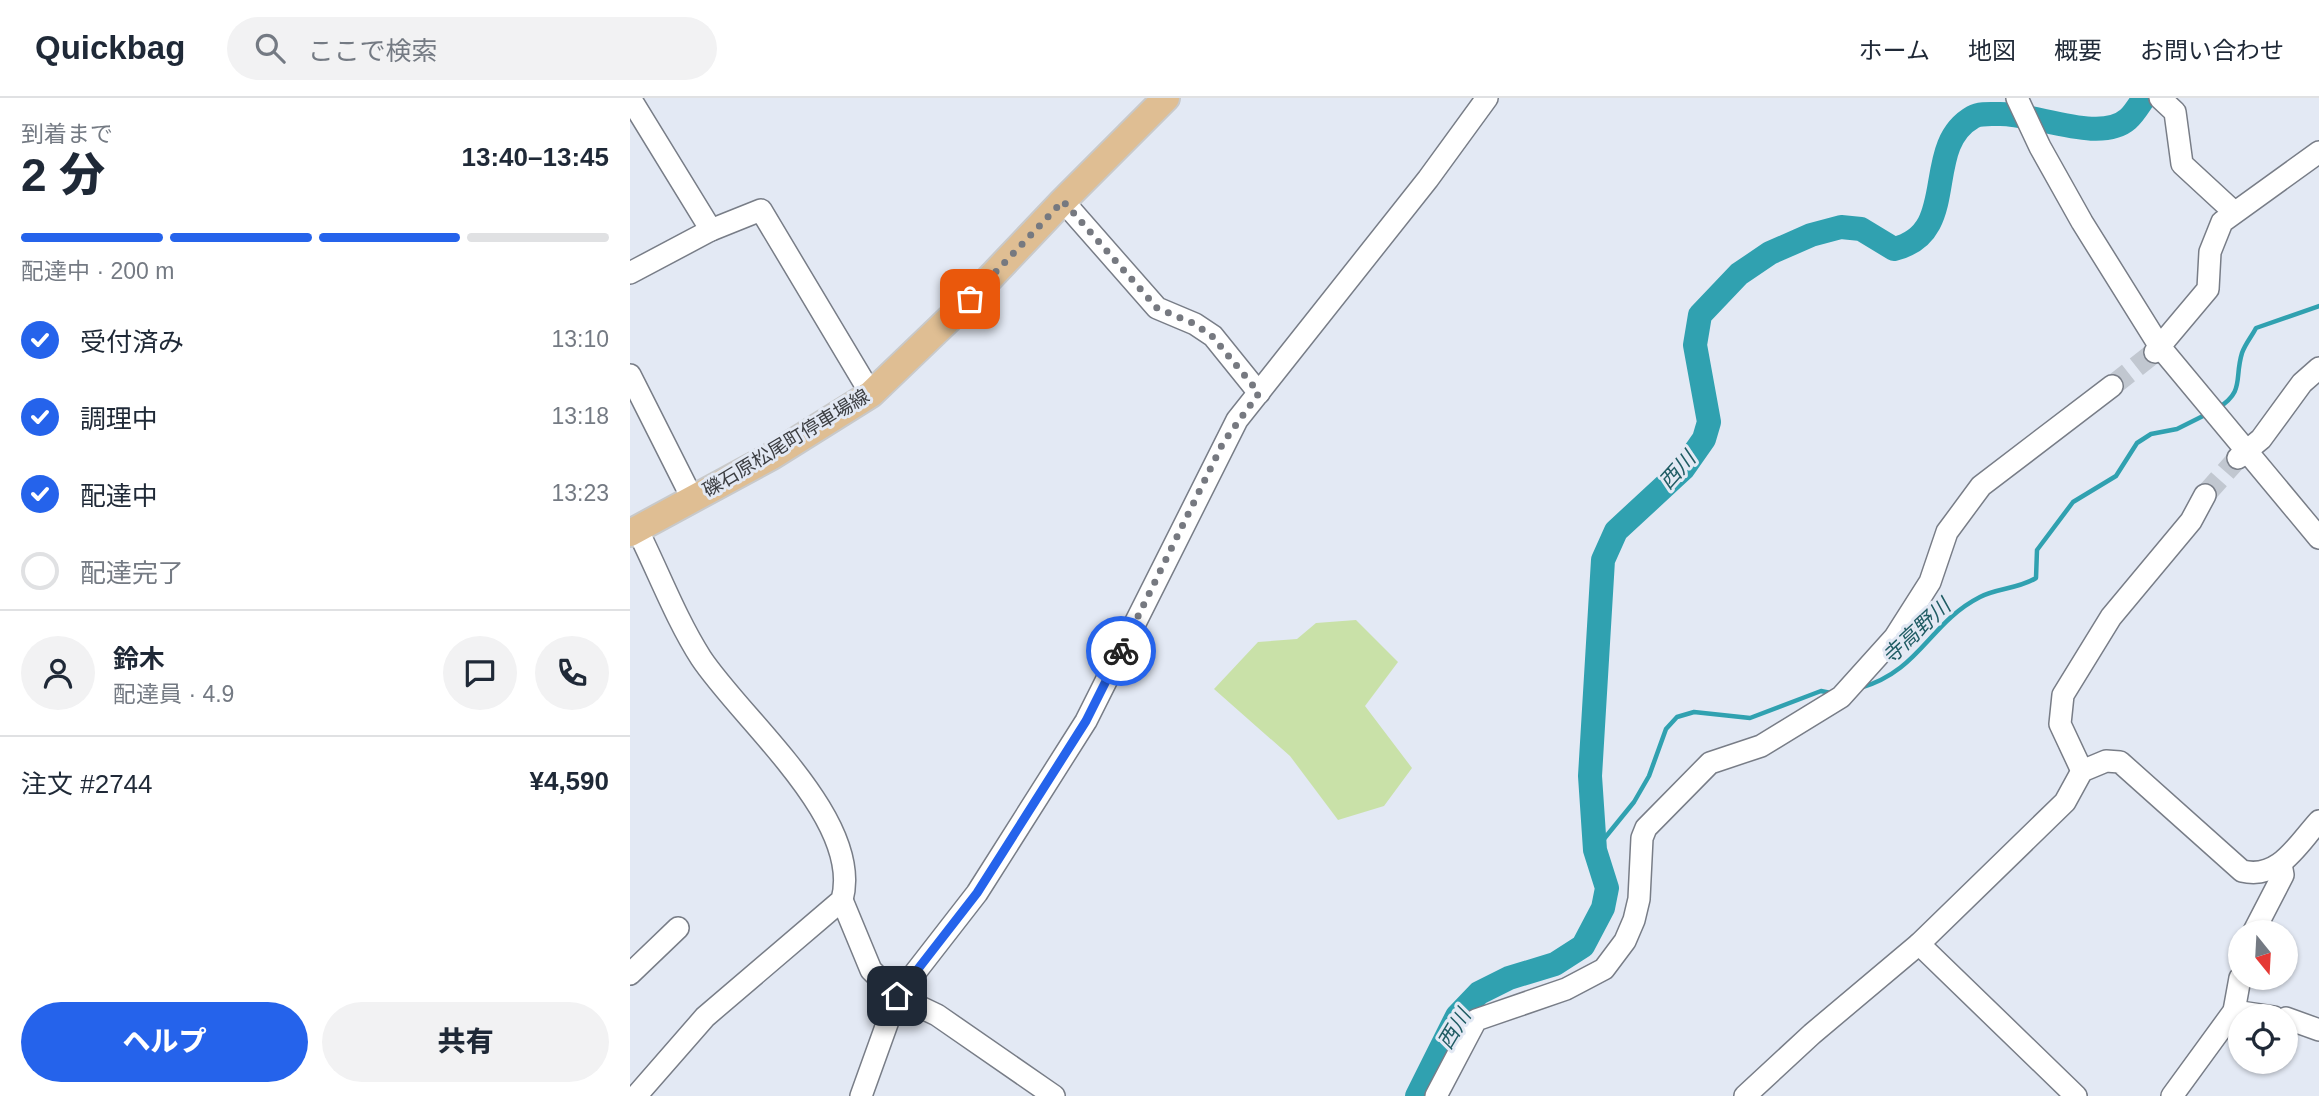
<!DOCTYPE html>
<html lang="ja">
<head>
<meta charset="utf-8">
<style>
  :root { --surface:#fff; --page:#f2f2f3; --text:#1f2937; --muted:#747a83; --line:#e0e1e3; --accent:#2563eb }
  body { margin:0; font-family:Arial,"Noto Sans JP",sans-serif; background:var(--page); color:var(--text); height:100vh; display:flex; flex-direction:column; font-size:26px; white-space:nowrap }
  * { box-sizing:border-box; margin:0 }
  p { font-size:23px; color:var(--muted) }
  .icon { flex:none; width:38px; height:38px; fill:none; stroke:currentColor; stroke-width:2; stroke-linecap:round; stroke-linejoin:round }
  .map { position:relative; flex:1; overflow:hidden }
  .details { display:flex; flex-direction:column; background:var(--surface); width:630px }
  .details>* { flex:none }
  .needle { width:46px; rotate:162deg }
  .buttons { position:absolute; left:1598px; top:822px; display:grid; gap:14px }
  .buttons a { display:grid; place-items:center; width:70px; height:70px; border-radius:50%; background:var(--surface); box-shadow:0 2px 5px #0004; font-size:35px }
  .pin { position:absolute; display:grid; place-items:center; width:60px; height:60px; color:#fff; margin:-30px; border-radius:14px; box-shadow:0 4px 10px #0006 }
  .courier { position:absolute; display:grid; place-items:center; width:70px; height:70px; margin:-35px; border:5px solid #2563eb; border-radius:50%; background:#fff; color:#222; box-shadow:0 2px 9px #0007 }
  .head em { font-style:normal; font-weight:800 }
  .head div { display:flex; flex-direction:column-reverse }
  .head { display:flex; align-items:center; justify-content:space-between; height:119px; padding:0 21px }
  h1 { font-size:46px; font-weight:800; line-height:52px }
  .bar { display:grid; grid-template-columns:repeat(4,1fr); gap:10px 7px; align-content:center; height:84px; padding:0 21px }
  .bar i { height:9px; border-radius:5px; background:var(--line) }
  .bar .on { background:var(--accent) }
  .bar p { grid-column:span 4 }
  .line { display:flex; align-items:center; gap:18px; padding:0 21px; border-top:2px solid var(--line) }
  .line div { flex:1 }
  .round { display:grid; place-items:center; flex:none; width:74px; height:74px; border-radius:37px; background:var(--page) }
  ol { padding:0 21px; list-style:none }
  li { display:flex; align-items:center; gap:21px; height:77px }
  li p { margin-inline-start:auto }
  li .icon { padding:7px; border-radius:50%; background:var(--accent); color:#fff; stroke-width:4 }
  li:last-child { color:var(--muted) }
  li i { width:38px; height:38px; border:4px solid var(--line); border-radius:50% }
  .primary-button { display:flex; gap:14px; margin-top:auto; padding:14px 21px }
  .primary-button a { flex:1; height:80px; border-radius:42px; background:var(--accent); color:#fff; font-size:28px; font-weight:800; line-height:80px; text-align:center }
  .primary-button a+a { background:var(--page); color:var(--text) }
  header { display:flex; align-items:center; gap:42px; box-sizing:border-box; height:98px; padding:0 35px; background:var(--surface); border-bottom:2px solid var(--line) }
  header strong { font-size:33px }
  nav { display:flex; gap:38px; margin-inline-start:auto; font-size:24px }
  .search { width:490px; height:63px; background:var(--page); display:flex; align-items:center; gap:18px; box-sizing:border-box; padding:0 24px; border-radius:38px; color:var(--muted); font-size:26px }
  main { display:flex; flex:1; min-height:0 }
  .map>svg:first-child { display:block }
  .green { fill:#c9e1a8 }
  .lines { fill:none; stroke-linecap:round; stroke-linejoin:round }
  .stream { stroke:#30a1b0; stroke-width:4.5 }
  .river { stroke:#30a1b0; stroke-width:24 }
  .minor-tunnel { stroke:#c1c7d0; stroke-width:21; stroke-dasharray:21 10; stroke-linecap:butt }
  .minor-casing { stroke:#787d87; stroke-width:24 }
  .major-casing { stroke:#c8c9ca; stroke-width:30 }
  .minor { stroke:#fff; stroke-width:21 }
  .major { stroke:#dfbe93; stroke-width:26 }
  .done { stroke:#767980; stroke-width:7; stroke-dasharray:0 12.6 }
  .route { stroke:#2563eb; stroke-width:9 }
  .labels { text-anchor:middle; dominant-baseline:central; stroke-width:6; stroke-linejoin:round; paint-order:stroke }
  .street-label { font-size:19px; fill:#3b3d41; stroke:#e3e9f4 }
  .water-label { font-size:21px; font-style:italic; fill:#205c64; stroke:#e3e9f4 }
</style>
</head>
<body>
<header>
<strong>Quickbag</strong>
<div class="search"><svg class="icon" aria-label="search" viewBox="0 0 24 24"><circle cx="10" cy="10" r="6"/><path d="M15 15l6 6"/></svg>ここで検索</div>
<nav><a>ホーム</a><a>地図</a><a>概要</a><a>お問い合わせ</a></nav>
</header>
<main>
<section class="details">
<div class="head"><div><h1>2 分</h1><p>到着まで</p></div><em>13:40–13:45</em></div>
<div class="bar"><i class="on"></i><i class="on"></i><i class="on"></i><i></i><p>配達中 · 200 m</p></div>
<ol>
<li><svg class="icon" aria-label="check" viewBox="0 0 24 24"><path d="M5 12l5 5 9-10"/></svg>受付済み<p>13:10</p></li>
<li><svg class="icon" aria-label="check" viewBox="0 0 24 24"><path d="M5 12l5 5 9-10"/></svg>調理中<p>13:18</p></li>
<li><svg class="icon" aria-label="check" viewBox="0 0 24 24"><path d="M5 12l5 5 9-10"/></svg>配達中<p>13:23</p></li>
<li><i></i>配達完了</li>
</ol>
<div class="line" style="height:126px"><a class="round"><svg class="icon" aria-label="person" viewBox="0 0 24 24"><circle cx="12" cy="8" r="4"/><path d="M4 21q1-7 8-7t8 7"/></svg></a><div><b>鈴木</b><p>配達員 · 4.9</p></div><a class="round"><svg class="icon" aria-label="chat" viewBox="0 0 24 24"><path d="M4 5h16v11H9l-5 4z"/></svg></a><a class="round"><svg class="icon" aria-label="phone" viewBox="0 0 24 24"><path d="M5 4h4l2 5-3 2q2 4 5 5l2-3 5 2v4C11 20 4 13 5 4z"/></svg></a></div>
<div class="line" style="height:91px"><div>注文 #2744</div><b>¥4,590</b></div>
<div class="primary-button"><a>ヘルプ</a><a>共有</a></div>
</section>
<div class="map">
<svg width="1689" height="998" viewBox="0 0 1689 998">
  <rect width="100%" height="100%" fill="#e3e9f4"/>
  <polygon class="green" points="726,522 768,564 735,608 782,670 754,708 708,722 660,658 584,591 628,544 667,541 686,525"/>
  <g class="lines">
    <g class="stream">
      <path d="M 1588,310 C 1615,293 1604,281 1612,255 C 1615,246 1622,238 1626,230 L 1689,208"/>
      <path d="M 1230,590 C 1290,573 1299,525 1350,499 C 1367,490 1388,491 1406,480 L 1407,452 L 1443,404 L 1486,378 L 1507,345 L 1521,336 L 1547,331 L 1577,316"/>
      <polyline points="965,752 1004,704 1019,678 1036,631 1047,619 1064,614 1120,620 1191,593 1201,595"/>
    </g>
    <path class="river" d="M 787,998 L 827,918 L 849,895 L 879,880 L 925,866 L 953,848 L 973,810 L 977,790 L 965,752 L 960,678 L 973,462 L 986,433 L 1053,371 L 1074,341 L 1079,324 L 1065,247 L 1070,217 L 1109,176 L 1140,155 L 1181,137 L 1211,129 L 1231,131 L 1264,151 C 1332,135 1290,49 1343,19 C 1350,15 1361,16 1369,16 C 1405,15 1470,46 1498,21 C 1504,16 1509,7 1514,0"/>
    <g class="minor-tunnel">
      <polyline points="1482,288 1525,254"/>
      <polyline points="1575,397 1608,360"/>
    </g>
    <defs>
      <g id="minor">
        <polyline points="0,0 81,132"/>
        <polyline points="1387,0 1410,49 1452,124 1530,249 1689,440"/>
        <polyline points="1530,0 1545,14 1552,66 1604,114"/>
        <polyline points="433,103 527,210 565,226 583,238 629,295"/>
        <polyline points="0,175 81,132 131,112 241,296"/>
        <polyline points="1525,254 1578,191 1580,154 1592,124 1689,54"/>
        <polyline points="0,277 63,402"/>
        <polyline points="1608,360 1631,341 1672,285 1689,270"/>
        <polyline points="1452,673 1430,626 1433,597 1481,519 1561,423 1575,397"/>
        <polyline points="212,802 241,872 267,898 307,917 424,998"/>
        <polyline points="1623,835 1653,777 1651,766"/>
        <polyline points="1289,846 1446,998"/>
        <polyline points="0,876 48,830"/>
        <polyline points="1604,913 1644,919"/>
        <polyline points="1656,920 1689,932"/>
        <path d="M 6,998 L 75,919 L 212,802 C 234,722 112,622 71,560 C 46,521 28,473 7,431"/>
        <polyline points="231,998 267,898 347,795 456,623 607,322 798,81 857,0"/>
        <polyline points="806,998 846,922 936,891 974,871 995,843 1004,822 1009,801 1012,740 1016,730 1080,665 1131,648 1211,599 1265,539 1300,484 1317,434 1351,388 1482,288"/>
        <path d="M 1115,998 L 1182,936 L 1289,846 L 1435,704 L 1452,673 L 1476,663 L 1490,664 L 1612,773 C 1649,782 1667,747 1689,723"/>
        <polyline points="1542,998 1604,913 1610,880"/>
      </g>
      <polyline id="major" points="0,435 142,358 241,296 340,201 433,103 536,0"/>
    </defs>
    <use href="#minor" class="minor-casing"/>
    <use href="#major" class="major-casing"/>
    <use href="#minor" class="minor"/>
    <use href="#major" class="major"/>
  </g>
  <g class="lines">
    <polyline class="done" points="340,201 433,103 527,210 565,226 583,239 629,295 593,345 491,553"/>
    <polyline class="route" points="267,898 347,795 456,623 491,553"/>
  </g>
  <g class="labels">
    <g class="street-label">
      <text transform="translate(156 345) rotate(-31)">礫石原松尾町停車場線</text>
    </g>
    <g class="water-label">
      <text transform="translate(1047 372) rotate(-48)">西川</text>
      <text transform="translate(1286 533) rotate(-43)">寺高野川</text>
      <text transform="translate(824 931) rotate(-59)">西川</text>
    </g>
  </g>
</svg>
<div class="buttons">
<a><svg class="needle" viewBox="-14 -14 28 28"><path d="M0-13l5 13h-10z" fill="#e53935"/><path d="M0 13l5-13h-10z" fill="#747a83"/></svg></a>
<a><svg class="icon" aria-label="locate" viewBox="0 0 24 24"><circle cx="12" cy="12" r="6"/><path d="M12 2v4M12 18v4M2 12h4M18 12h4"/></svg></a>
</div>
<div class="pin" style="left:340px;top:201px;background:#ea580c"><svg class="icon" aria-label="bag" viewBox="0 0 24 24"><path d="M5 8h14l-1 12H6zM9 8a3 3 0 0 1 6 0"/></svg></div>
<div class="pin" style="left:267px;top:898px;background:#1f2937"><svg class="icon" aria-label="home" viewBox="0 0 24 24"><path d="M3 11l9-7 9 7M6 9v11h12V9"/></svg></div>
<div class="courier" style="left:491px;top:553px"><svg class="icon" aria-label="bike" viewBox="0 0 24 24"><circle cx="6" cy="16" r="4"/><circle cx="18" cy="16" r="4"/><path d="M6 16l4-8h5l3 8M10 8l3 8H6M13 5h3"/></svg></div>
</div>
</main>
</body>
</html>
